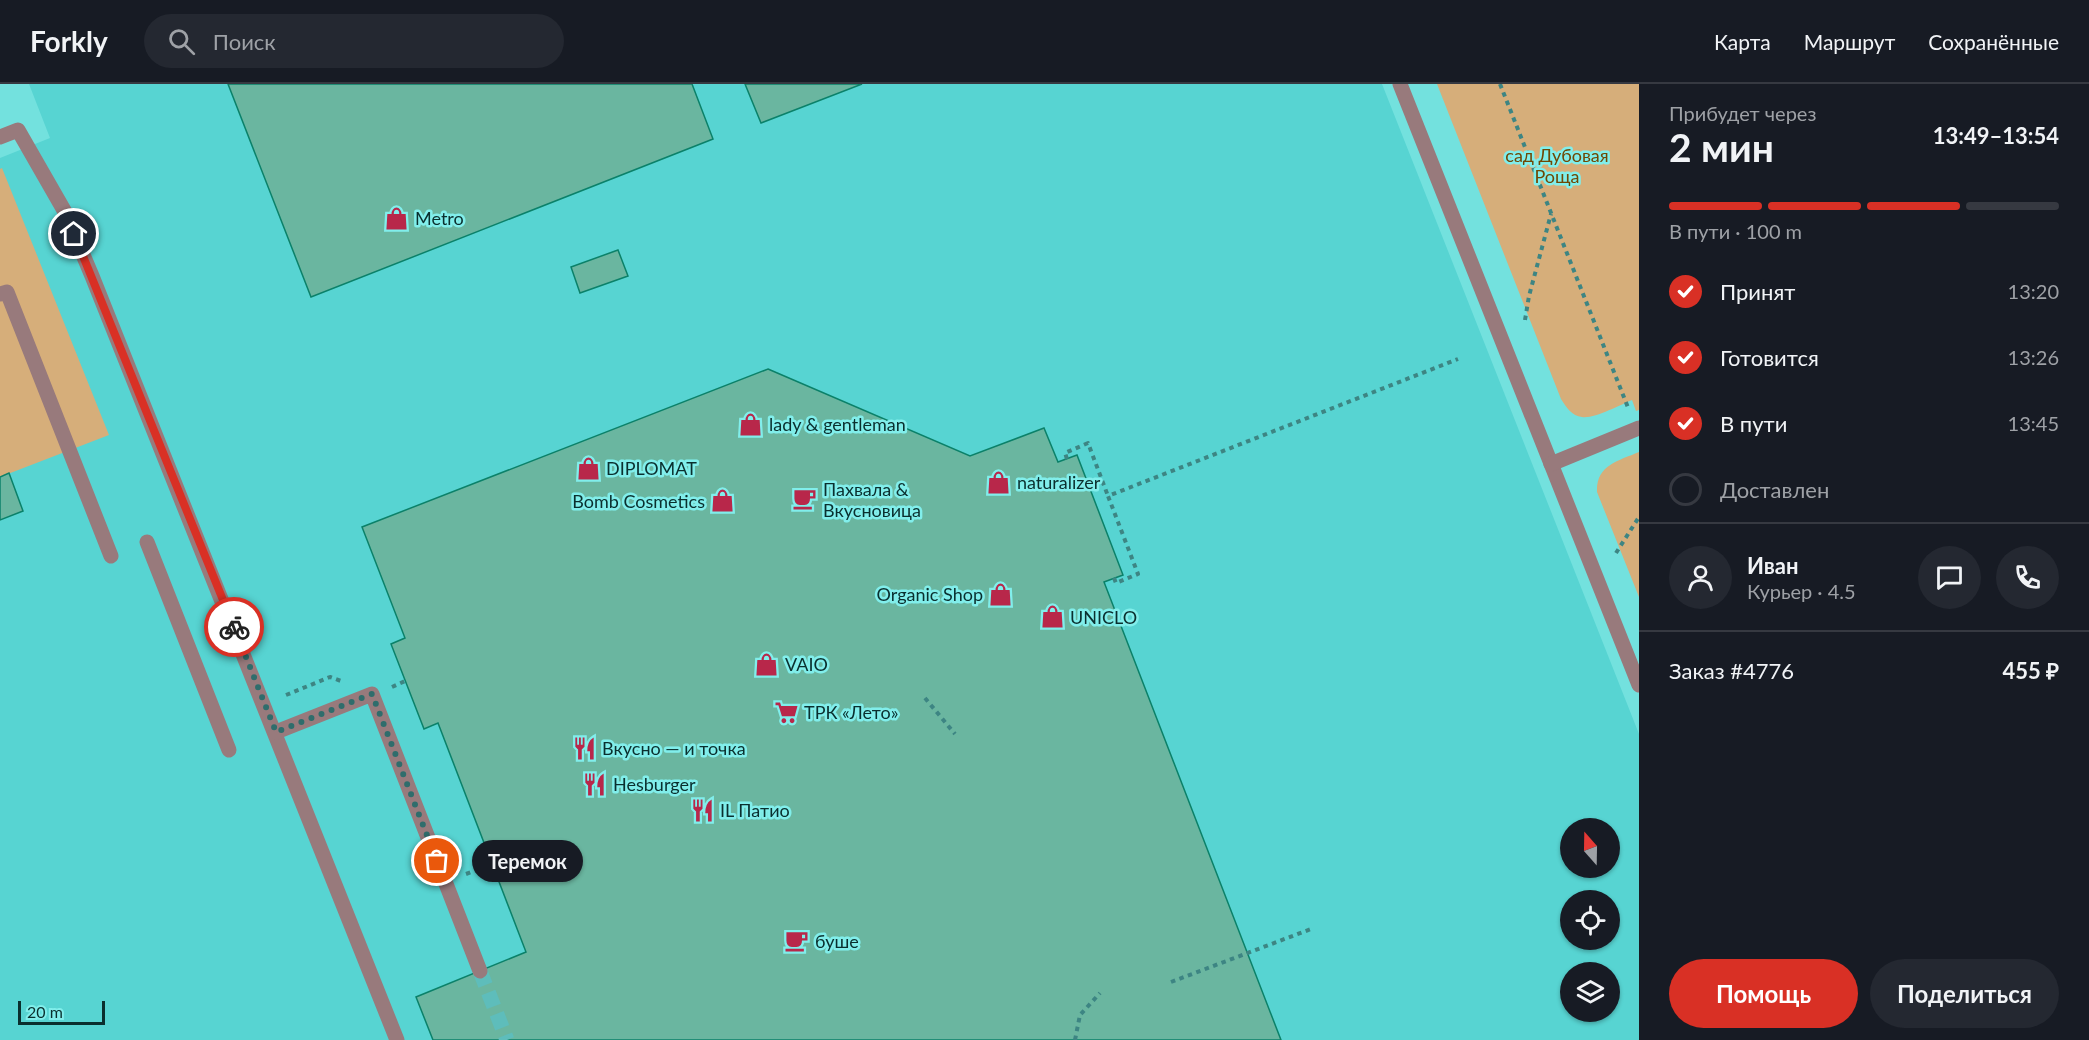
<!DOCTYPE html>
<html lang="ru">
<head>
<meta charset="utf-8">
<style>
  :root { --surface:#171b24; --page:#242831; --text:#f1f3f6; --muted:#9ea1a6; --line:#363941; --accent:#d93025 }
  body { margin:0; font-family:Lato,sans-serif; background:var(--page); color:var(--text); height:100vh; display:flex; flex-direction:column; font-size:22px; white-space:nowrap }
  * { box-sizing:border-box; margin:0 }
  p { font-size:20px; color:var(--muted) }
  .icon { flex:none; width:33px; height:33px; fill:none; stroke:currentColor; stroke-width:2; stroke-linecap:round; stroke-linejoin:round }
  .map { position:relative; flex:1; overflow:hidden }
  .panel { display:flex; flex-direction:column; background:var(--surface); width:450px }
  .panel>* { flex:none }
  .needle { width:39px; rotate:340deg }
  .buttons { position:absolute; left:1560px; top:734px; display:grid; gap:12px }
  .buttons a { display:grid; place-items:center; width:60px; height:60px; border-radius:50%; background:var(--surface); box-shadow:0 2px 4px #0004; font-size:30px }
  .scale { position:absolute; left:18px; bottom:15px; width:87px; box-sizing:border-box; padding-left:6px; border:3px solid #0a2f2e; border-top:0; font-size:16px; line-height:21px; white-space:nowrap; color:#0a2f2e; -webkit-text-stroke:4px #81eeeb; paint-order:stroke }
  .pin { position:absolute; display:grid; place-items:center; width:51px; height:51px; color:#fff; margin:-26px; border:3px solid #fff; border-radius:50%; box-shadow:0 2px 6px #0007 }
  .courier { position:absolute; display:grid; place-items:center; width:60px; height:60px; margin:-30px; border:4px solid #d93025; border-radius:50%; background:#fff; color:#222; box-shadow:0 2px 8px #0007 }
  .bubble { position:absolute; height:42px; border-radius:21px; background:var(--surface); box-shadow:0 2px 4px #0004; font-size:20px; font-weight:700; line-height:42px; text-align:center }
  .summary em { font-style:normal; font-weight:700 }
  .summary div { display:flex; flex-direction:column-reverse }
  .summary { display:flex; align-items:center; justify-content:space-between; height:102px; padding:0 30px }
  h1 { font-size:39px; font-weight:700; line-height:45px }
  .bar { display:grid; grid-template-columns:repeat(4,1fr); gap:9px 6px; align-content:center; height:72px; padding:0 30px }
  .bar i { height:8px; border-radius:4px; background:var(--line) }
  .bar .current { background:var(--accent) }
  .bar p { grid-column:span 4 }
  .line { display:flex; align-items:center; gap:15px; padding:0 30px; border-top:2px solid var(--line) }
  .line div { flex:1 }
  .round { display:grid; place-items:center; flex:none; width:63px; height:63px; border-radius:32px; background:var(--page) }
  ol { padding:0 30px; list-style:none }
  li { display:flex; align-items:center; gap:18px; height:66px }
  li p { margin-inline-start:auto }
  li .icon { padding:6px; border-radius:50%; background:var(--accent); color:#fff; stroke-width:4 }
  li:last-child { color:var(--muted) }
  li i { width:33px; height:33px; border:3px solid var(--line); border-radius:50% }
  .primary-button { display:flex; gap:12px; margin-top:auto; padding:12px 30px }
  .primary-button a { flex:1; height:69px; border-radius:36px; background:var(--accent); color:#fff; font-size:24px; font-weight:700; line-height:69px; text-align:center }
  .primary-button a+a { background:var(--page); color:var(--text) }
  header { display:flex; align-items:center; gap:36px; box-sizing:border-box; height:84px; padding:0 30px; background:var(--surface); border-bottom:2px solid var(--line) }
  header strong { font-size:28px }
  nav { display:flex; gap:33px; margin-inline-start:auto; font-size:21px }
  .search { width:420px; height:54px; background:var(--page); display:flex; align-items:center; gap:15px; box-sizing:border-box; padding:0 21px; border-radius:33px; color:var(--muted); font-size:22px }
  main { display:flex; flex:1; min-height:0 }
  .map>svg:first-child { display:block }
  .built { fill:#57d4d2; fill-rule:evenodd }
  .green { fill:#d6ae7a }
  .building { fill:#6ab6a0; stroke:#0b8169; stroke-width:1.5 }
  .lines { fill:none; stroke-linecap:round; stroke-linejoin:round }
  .minor-tunnel { stroke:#5ebdbb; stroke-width:15; stroke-dasharray:15 8; stroke-linecap:butt }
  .path { stroke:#3d8583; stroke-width:4; stroke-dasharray:4.5 4.5; stroke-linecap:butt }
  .minor { stroke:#987a7c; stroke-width:15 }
  .done { stroke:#2f6d6c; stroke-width:6; stroke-dasharray:0 10.8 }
  .route { stroke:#d93025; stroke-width:8 }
  .labels { text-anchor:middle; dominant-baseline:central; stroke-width:5; stroke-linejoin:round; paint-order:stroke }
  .park-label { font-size:18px; fill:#6f4805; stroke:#81eeeb }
  .poi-label { font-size:18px; fill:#0a2f2e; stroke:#81eeeb; text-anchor:start }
</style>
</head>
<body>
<header>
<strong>Forkly</strong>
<div class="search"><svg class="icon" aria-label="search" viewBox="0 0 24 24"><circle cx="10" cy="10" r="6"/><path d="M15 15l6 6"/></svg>Поиск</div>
<nav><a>Карта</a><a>Маршрут</a><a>Сохранённые</a></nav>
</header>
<main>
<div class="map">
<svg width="1639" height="956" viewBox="0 0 1639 956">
  <rect width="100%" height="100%" fill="#73e1de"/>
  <path class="built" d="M 29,0 L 1382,0 L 1639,650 L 1639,956 L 0,956 L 0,74 L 50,54 ZM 1570,744 L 1610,744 L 1610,783 L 1570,783 ZM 1570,816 L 1610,816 L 1610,855 L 1570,855 ZM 1570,888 L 1610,888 L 1610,927 L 1570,927 Z"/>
  <g class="green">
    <path d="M 1437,0 L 1639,0 L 1639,326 L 1636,327 L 1632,316 C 1620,321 1594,335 1582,333 C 1572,332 1566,323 1561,315 Z"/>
    <polygon points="2,84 109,351 0,393 0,85"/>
    <path d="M 1639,368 L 1639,513 L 1597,408 C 1596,381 1618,377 1639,368 Z"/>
  </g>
  <g class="building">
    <polygon points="228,0 692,0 713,55 311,213"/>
    <polygon points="745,0 862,0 761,39"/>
    <polygon points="618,166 628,192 580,209 571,183"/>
    <polygon points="768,285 970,372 1044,344 1058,378 1077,371 1123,491 1104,498 1281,956 433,956 416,913 526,868 438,639 424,645 391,560 405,554 362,443"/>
    <polygon points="9,389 23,427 0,436 0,393"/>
  </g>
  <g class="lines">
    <polyline class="minor-tunnel" points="480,887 507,956"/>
    <g class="path">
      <polyline points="1500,0 1629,326"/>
      <polyline points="1525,236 1529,212 1551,130"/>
      <polyline points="1067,375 1065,369 1088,359 1108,412"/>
      <polyline points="1616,469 1639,433"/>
      <polyline points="1114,494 1116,499 1138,490 1108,412 1458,275"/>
      <polyline points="392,603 405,597"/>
      <polyline points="286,611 330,593 341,597"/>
      <polyline points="925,614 955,650"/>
      <polyline points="466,790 493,780"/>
      <polyline points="1171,898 1311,845"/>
      <polyline points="1075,956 1080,931 1100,909"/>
    </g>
    <g class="minor">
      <polyline points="1400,0 1639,601"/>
      <polyline points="0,53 18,46 65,128 92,192 397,956"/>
      <polyline points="0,210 7,208 111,472"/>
      <polyline points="1551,380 1639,344"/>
      <polyline points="147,458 229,666"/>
      <polyline points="276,648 372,610 480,887"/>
    </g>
  </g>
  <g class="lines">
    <polyline class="done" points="234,543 276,648 372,610 437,777"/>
    <polyline class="route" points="74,150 234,543"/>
  </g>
  <defs>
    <symbol id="shop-bare" viewBox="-9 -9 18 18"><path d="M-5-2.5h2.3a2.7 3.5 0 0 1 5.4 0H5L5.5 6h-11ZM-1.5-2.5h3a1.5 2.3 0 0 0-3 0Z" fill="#b8274a" stroke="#81eeeb" stroke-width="2.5" paint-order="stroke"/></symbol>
    <symbol id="cafe-bare" viewBox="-9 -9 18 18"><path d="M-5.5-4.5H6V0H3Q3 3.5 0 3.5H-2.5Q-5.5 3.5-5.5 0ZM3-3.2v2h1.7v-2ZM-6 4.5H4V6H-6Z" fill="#b8274a" stroke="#81eeeb" stroke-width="2.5" paint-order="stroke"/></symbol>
    <symbol id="supermarket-bare" viewBox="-9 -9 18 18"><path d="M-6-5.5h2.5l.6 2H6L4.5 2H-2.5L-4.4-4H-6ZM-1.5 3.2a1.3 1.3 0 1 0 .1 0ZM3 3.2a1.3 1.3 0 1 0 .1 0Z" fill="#b8274a" stroke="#81eeeb" stroke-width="2.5" paint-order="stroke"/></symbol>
    <symbol id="restaurant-bare" viewBox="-9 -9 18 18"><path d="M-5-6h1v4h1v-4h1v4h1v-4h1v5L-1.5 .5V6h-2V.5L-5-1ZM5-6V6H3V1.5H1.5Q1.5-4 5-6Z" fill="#b8274a" stroke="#81eeeb" stroke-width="2.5" paint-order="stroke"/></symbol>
  </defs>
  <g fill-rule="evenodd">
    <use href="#shop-bare" x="380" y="118" width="33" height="33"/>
    <use href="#shop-bare" x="734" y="324" width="33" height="33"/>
    <use href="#shop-bare" x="572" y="368" width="33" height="33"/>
    <use href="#shop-bare" x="982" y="382" width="33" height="33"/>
    <use href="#cafe-bare" x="788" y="398" width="33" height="33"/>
    <use href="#shop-bare" x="706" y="400" width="33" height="33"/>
    <use href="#shop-bare" x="984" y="494" width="33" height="33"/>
    <use href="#shop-bare" x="1036" y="516" width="33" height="33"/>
    <use href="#shop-bare" x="750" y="564" width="33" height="33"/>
    <use href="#supermarket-bare" x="770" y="612" width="33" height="33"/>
    <use href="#restaurant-bare" x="568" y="648" width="33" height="33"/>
    <use href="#restaurant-bare" x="578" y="684" width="33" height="33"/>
    <use href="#restaurant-bare" x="686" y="710" width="33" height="33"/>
    <use href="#cafe-bare" x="780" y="840" width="33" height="33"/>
  </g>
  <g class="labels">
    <g class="park-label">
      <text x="1557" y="71">сад Дубовая<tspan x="1557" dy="21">Роща</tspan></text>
    </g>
    <g class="poi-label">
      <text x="415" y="134">Metro</text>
      <text x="769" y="340">lady &amp; gentleman</text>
      <text x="606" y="384">DIPLOMAT</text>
      <text x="1017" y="398">naturalizer</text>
      <text x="823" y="405">Пахвала &amp;<tspan x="823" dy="21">Вкусновица</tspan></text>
      <text x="705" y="417" text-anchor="end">Bomb Cosmetics</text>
      <text x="983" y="510" text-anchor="end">Organic Shop</text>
      <text x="1070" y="533">UNICLO</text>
      <text x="785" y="580">VAIO</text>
      <text x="804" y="628">ТРК «Лето»</text>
      <text x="602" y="664">Вкусно — и точка</text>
      <text x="613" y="700">Hesburger</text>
      <text x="720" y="726">IL Патио</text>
      <text x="815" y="857">буше</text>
    </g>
  </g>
</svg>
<div class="buttons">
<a><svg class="needle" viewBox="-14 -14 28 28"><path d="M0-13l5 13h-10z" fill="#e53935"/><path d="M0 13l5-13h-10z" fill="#9ea1a6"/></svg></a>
<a><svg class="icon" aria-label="locate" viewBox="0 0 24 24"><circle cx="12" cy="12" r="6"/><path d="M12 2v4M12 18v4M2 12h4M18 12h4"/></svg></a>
<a><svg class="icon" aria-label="layers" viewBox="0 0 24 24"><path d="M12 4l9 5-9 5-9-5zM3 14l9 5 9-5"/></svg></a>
</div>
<div class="scale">20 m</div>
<div class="pin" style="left:437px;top:777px;background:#ea580c"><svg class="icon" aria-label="bag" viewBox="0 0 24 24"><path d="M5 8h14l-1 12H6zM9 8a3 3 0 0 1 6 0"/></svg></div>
<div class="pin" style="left:74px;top:150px;background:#1f2937"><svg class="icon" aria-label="home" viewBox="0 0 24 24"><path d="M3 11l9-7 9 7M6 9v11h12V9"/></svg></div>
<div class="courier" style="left:234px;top:543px"><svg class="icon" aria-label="bike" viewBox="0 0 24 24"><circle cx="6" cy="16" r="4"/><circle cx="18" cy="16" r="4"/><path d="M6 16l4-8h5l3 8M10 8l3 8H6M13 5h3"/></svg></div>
<div class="bubble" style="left:472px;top:756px;width:111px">Теремок</div>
</div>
<section class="panel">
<div class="summary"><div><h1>2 мин</h1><p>Прибудет через</p></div><em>13:49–13:54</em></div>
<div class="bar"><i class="current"></i><i class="current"></i><i class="current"></i><i></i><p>В пути · 100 m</p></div>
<ol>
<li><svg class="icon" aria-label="check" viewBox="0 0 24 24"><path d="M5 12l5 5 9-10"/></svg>Принят<p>13:20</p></li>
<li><svg class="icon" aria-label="check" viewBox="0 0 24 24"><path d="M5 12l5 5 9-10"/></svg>Готовится<p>13:26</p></li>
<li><svg class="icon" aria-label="check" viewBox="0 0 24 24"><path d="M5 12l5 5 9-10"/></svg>В пути<p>13:45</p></li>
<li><i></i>Доставлен</li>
</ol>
<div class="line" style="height:108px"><a class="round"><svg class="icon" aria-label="person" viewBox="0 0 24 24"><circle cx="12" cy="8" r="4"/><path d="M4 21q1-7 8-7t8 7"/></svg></a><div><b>Иван</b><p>Курьер · 4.5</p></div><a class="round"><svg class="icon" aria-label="chat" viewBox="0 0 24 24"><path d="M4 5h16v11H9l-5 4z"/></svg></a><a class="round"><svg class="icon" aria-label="phone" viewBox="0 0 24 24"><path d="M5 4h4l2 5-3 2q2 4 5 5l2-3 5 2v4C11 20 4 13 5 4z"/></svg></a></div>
<div class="line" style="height:78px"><div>Заказ #4776</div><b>455 ₽</b></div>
<div class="primary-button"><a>Помощь</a><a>Поделиться</a></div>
</section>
</main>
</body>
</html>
